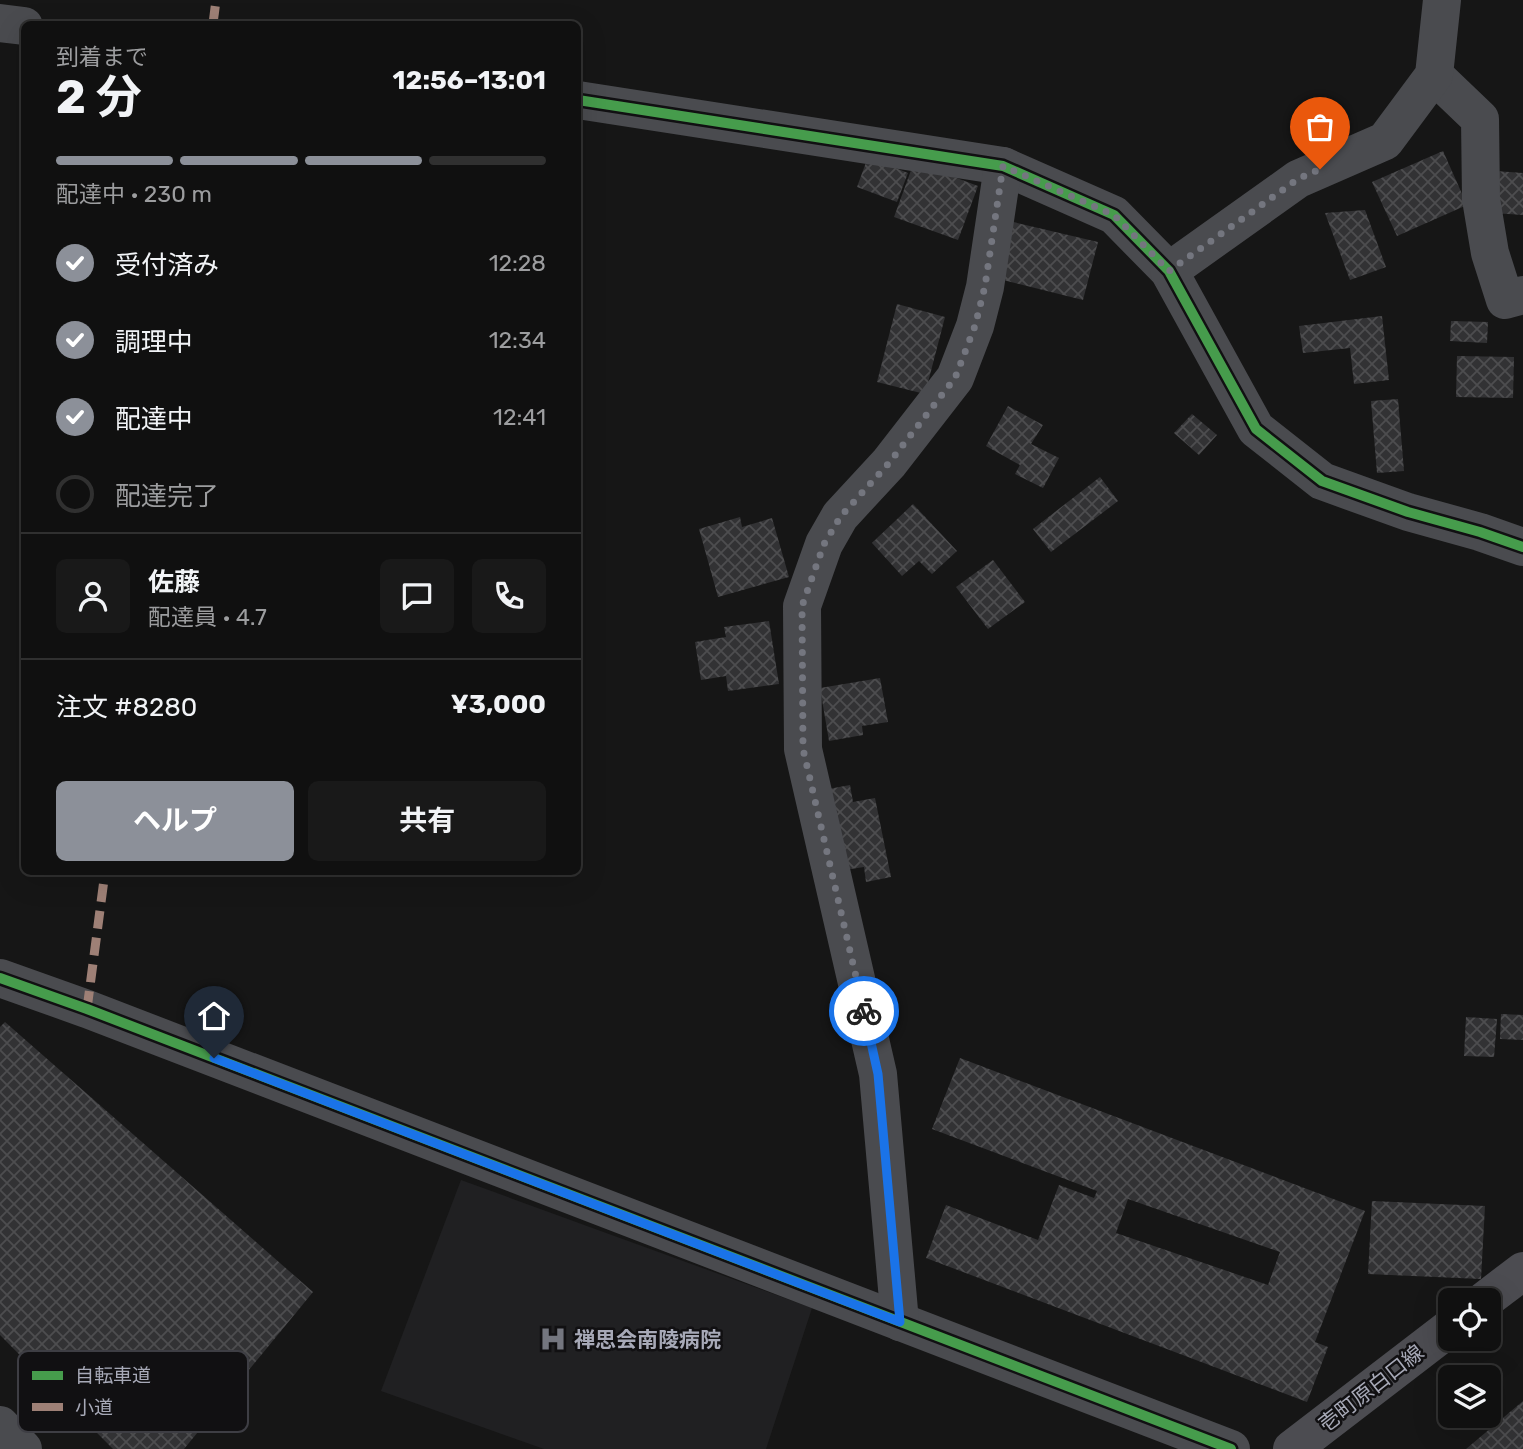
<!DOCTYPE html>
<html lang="ja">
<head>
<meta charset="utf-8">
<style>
  :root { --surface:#101010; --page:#191919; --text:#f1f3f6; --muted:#9c9d9f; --line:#303030; --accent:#8c9099 }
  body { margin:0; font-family:Rubik,"Noto Sans JP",sans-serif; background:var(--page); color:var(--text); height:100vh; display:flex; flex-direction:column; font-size:26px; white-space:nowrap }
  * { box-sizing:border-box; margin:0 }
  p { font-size:23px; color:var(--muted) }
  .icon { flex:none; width:38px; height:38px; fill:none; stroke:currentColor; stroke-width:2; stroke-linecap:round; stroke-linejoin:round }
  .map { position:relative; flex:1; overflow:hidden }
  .panel { position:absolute; left:21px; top:21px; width:560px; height:854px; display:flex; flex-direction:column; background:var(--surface); border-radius:10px; box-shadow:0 7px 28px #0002,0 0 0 2px var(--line) }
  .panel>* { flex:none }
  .fabs { position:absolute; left:1438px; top:1288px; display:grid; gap:14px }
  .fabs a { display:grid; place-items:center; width:63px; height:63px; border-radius:10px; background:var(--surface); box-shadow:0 7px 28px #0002,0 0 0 2px var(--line); font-size:35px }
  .pin { position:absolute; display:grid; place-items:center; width:60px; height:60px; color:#fff; margin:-72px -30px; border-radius:50% 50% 50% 0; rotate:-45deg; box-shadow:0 0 7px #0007 }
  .pin .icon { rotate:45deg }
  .courier { position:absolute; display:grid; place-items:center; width:70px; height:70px; margin:-35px; border:5px solid #1a73e8; border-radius:50%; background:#fff; color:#222; box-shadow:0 2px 9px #0007 }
  .summary em { font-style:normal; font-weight:700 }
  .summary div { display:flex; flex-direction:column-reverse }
  .summary { display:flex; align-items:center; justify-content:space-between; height:119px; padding:0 35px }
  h1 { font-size:46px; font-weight:700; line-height:52px }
  .bar { display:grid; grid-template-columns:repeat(4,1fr); gap:10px 7px; align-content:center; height:84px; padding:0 35px }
  .bar i { height:9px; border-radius:5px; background:var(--line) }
  .bar .active { background:var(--accent) }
  .bar p { grid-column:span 4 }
  .line { display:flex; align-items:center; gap:18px; padding:0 35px; border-top:2px solid var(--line) }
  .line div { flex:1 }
  .round { display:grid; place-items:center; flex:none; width:74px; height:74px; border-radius:10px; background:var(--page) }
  ol { padding:0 35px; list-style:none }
  li { display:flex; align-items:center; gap:21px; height:77px }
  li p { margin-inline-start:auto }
  li .icon { padding:7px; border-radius:50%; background:var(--accent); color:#fff; stroke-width:4 }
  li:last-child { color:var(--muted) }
  li i { width:38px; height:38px; border:4px solid var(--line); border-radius:50% }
  .cta { display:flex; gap:14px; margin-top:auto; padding:14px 35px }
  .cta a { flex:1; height:80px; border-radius:10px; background:var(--accent); color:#fff; font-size:28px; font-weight:700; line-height:80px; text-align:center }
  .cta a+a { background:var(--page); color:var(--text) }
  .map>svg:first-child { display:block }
  .built { fill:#202022 }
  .building { fill:url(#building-cross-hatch); fill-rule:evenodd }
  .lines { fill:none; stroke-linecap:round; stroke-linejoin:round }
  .minor { stroke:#4a4b4f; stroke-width:38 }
  .major { stroke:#4c4c51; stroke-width:38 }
  .quiet { stroke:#9e8076; stroke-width:9; stroke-dasharray:18 9; stroke-linecap:butt }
  .cycleway-casing { stroke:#111012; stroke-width:15 }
  .cycleway { stroke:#469c4c; stroke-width:10 }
  .done { stroke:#74767f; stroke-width:7; stroke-dasharray:0 12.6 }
  .route { stroke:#1a73e8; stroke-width:9 }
  .labels { text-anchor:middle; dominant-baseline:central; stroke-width:5; stroke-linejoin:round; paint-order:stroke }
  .poi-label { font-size:21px; font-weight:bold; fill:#a7a9b7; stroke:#111012; text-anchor:start }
  .street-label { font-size:21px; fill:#a7a9b7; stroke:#111012 }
  .key { fill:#111012; stroke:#3e3e44; stroke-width:2 }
  .key-label { font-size:19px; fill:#a7a9b7 }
</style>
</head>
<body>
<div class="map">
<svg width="1523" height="1449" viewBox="0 0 1523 1449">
  <defs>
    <pattern id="building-cross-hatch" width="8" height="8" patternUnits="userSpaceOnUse" patternTransform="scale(1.75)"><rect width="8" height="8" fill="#323234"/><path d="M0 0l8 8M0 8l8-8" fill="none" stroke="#4d4d4f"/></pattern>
  </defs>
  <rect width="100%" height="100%" fill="#161616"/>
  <polygon class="built" points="461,1180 812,1308 766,1449 544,1449 381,1391"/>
  <g class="building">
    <polygon points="1443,151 1467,205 1397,236 1372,182"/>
    <polygon points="868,157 908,173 897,202 857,187"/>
    <polygon points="914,162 978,186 958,240 894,217"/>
    <polygon points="1496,171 1523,173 1523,215 1493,213"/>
    <polygon points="1365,210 1386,267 1350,280 1325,213"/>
    <polygon points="1009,221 1098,242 1083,300 995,278"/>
    <polygon points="897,304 945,317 925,394 877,382"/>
    <polygon points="1382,316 1389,380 1354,384 1350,348 1303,353 1299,326"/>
    <polygon points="1451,321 1488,322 1487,343 1450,341"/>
    <polygon points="1457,356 1514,357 1513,398 1456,397"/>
    <polygon points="1398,399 1404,471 1377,473 1371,401"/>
    <polygon points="1008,406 1043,425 1031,444 1059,458 1043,488 1015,474 1020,465 986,446"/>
    <polygon points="1192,414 1217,435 1199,455 1174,433"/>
    <polygon points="1100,477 1118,501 1051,552 1033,529"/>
    <polygon points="913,504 957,551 932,574 919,561 902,576 872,543"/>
    <polygon points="740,517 742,527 772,518 789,577 718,597 699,529"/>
    <polygon points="993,560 1025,602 988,629 956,587"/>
    <polygon points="769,621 779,684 728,691 726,676 701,680 695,642 726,637 724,627"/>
    <polygon points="880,678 888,722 862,726 863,735 829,741 820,688"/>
    <polygon points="850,785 853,802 875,798 891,877 866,882 864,867 838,871 823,790"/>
    <polygon points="1501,1014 1523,1015 1523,1040 1500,1039"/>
    <polygon points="1466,1017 1497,1019 1494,1057 1464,1056"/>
    <polygon points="5,1022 313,1292 184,1449 113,1449 0,1335 0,1027"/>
    <path d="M 960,1058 L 1365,1211 L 1315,1342 L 1328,1347 L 1307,1402 L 926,1258 L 946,1205 L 1038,1240 L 1059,1185 L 1094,1198 L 1097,1191 L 932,1129 ZM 1128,1199 L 1280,1252 L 1268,1285 L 1116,1233 Z"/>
    <polygon points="1372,1201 1485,1206 1481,1279 1368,1274"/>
    <polygon points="1523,1401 1523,1449 1466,1449"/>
  </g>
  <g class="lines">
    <g class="minor">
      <polyline points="0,23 24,26"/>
      <polyline points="1434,75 1480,119 1481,199 1490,253 1505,300 1523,295"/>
      <polyline points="578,100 1003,166 1114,215 1169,271 1256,429 1322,481 1408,512 1480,532 1523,547"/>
      <polyline points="1169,271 1298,179 1385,141 1434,75 1442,0"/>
      <polyline points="0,978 87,1009 1231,1449"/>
      <polyline points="900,1322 878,1074 803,749 802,606 824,544 840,516 889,463 955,378 975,326 985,287 1003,166"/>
      <polyline points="0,1425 23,1449"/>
    </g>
    <g class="major">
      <polyline points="1485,1300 1523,1271"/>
      <polyline points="1292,1449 1451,1327"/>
    </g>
    <g class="quiet">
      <polyline points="213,24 216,0"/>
      <polyline points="87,1009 105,872"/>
    </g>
    <defs>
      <g id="cycleway">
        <polyline points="578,100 1003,166 1114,215 1169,271 1256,429 1322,481 1408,512 1480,532 1523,547"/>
        <polyline points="0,978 87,1009 1231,1449"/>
      </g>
    </defs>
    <use href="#cycleway" class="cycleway-casing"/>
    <use href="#cycleway" class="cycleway"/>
  </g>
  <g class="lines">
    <polyline class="done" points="864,1011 803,749 802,606 824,544 841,516 889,463 955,378 975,326 985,286 1003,166 1114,215 1169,271 1298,179 1320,169"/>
    <polyline class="route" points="214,1058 900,1322 878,1074 864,1011"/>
  </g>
  <defs>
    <symbol id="hospital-bare" viewBox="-9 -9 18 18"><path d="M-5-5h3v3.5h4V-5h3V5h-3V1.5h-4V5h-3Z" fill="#74767f" stroke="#111012" stroke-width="2.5" paint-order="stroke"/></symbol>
  </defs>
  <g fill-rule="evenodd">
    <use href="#hospital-bare" x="534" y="1320" width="38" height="38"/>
  </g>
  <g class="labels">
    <g class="poi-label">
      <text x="574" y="1339">禅思会南陵病院</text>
    </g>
    <g class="street-label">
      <text transform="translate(1371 1388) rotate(-38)">壱町原白口線</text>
    </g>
  </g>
  <rect x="18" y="1351" width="230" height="81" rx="10" class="key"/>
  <rect x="32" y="1371" width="31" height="9" fill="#469c4c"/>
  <rect x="32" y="1403" width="31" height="8" fill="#9e8076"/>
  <g class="key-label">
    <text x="75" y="1382">自転車道</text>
    <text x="75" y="1414">小道</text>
  </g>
</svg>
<div class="fabs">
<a><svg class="icon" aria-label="locate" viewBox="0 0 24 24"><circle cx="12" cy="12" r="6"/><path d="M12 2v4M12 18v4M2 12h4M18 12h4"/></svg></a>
<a><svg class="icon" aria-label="layers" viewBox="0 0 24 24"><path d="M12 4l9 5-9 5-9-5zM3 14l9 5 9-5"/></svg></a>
</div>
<div class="pin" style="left:1320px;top:169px;background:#ea580c"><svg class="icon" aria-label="bag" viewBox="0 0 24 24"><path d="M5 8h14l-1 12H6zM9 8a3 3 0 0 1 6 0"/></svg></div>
<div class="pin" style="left:214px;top:1058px;background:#1f2937"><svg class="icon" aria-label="home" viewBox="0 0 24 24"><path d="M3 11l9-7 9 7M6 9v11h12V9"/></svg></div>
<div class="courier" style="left:864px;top:1011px"><svg class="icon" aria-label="bike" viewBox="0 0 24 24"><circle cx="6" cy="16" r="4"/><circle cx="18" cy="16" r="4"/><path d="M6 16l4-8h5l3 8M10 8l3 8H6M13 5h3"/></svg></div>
<section class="panel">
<div class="summary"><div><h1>2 分</h1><p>到着まで</p></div><em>12:56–13:01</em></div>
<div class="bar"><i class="active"></i><i class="active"></i><i class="active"></i><i></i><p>配達中 · 230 m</p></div>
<ol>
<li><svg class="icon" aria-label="check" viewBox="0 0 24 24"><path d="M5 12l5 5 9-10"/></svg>受付済み<p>12:28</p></li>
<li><svg class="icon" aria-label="check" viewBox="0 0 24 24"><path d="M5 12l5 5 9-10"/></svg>調理中<p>12:34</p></li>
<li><svg class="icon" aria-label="check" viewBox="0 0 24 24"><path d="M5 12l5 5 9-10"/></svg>配達中<p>12:41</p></li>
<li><i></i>配達完了</li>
</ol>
<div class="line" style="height:126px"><a class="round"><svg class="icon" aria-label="person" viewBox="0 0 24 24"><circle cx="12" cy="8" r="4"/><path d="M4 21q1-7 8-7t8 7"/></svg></a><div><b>佐藤</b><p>配達員 · 4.7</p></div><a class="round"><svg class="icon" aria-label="chat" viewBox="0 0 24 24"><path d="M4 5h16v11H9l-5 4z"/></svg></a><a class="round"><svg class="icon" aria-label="phone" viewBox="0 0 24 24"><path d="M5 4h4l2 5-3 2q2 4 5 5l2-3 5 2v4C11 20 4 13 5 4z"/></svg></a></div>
<div class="line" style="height:91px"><div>注文 #8280</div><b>¥3,000</b></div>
<div class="cta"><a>ヘルプ</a><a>共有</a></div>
</section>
</div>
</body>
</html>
